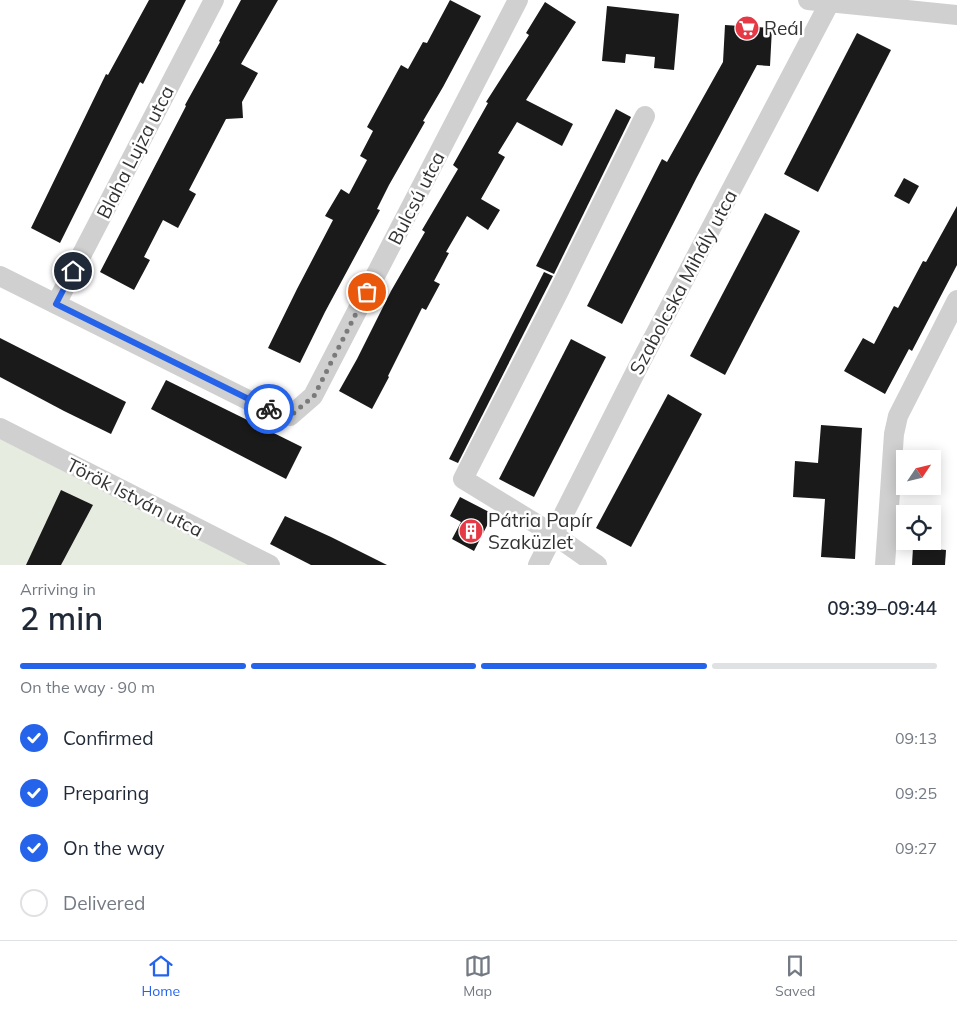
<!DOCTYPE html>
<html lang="en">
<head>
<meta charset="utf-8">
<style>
  :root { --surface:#fff; --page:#f6f6f7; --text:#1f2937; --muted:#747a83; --line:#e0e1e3; --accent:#2563eb }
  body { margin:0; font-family:Mulish,sans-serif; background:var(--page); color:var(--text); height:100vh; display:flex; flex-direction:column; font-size:19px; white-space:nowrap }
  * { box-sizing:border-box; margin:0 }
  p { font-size:16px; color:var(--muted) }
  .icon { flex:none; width:28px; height:28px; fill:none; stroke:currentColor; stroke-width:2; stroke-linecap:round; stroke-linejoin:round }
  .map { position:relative; height:565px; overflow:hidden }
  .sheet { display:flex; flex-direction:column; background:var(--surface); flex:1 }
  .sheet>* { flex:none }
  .needle { width:32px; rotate:55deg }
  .fabs { position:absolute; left:896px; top:450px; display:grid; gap:10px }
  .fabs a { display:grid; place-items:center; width:45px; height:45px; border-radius:0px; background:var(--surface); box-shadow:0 2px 12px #0003; font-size:25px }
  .pin { position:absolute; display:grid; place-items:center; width:42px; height:42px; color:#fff; margin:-21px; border:2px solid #fff; border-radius:50%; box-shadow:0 1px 5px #0007 }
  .courier { position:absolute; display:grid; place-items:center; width:50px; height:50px; margin:-25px; border:4px solid #2563eb; border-radius:50%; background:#fff; color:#222; box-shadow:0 1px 6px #0007 }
  .summary em { font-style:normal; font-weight:600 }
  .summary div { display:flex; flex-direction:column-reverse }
  .summary { display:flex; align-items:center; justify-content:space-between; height:85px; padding:0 20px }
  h1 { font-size:32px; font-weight:600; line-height:38px }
  .bar { display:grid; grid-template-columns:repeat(4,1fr); gap:8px 5px; align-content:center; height:60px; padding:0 20px }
  .bar i { height:6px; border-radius:4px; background:var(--line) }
  .bar .on { background:var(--accent) }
  .bar p { grid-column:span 4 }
  ol { padding:0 20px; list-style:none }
  li { display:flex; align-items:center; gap:15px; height:55px }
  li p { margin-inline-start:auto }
  li .icon { padding:5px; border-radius:50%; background:var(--accent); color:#fff; stroke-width:4 }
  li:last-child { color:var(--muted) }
  li i { width:28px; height:28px; border:2px solid var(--line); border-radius:50% }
  .tab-bar { display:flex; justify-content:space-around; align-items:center; height:70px; border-top:1px solid var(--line); background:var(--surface); font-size:14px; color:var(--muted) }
  .tab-bar a { display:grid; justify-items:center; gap:2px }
  .tab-bar .on { color:var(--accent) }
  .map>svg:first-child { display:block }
  .green { fill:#e6ecdf }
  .building { fill:#1a1a1a }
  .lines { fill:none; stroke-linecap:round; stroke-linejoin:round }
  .minor { stroke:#d0d0d0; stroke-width:20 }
  .done { stroke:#7a7a7a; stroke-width:5; stroke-dasharray:0 9 }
  .route { stroke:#2563eb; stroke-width:6 }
  .labels { text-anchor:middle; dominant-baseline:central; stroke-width:5; stroke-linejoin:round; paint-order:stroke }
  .poi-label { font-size:19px; fill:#333; stroke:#fff; text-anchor:start }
  .street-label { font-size:19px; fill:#333; stroke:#fff }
</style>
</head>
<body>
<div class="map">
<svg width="957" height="565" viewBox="0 0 957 565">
  <rect width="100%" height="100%" fill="#fff"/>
  <polygon class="green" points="0,439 251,565 0,565"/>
  <g class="building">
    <polygon points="149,0 186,0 143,84 140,82 60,243 31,228 106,74 108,75"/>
    <polygon points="241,0 278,0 241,64 258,73 242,102 243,118 226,119 189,190 196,194 178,228 163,220 144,257 150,260 134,290 100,272 186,106 185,105 220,42 219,41"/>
    <polygon points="450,0 481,16 443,87 423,121 425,122 389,185 377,209 380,210 325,312 300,363 268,348 297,289 333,220 325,216 341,189 349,194 367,160 360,156 373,131 367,127 401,65 408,69 423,42 427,43"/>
    <polygon points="545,2 576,22 526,100 573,124 562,146 517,122 498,153 505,157 481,199 500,210 488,230 467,216 446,252 449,253 434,281 440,284 426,310 422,308 388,376 389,377 372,409 339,391 357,359 391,291 425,232 422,230 458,169 453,165 488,103 486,102 529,35 526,33"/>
    <polygon points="607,6 679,14 674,70 654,68 655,57 626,54 625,63 602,61"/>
    <polygon points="725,25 772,28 770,66 757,65 697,177 622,324 587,306 662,159 667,162 723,62"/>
    <polygon points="857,33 891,50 818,192 784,174"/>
    <polygon points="616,109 631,117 554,274 536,266"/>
    <polygon points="904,178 919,186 909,204 894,196"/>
    <polygon points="957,206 957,265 912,351 909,349 885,394 844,371 863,338 874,344 894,306 898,308 923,261 926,262"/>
    <polygon points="765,213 800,231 725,375 690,356"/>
    <polygon points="544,272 553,276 458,463 449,459"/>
    <polygon points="0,338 126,402 111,434 64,411 0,377"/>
    <polygon points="571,339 606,357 534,497 499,479"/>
    <polygon points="166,380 302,447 286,479 151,409"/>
    <polygon points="668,394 702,414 631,547 596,528"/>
    <polygon points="821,425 862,428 855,559 821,557 825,499 793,497 795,461 818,463"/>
    <polygon points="61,490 93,505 61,565 26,565"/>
    <polygon points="460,497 493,514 474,551 452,539 461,522 450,516"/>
    <polygon points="285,516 331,537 387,565 311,565 270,544"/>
    <polygon points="913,547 946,550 945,565 912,565"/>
  </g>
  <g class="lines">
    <g class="minor">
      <polyline points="808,0 957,15"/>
      <polyline points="0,276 264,408 290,416 313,396 518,0"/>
      <polyline points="56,304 214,0"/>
      <polyline points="0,428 270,565"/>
      <polyline points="538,565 637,369 831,0"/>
      <polyline points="597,565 553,534 463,479 558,293 645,116"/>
      <polyline points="885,565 894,434 898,416 957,300"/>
    </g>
  </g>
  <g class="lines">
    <polyline class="done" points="269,409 290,416 314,396 367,292"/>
    <polyline class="route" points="73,271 56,304 269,409"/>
  </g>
  <defs>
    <symbol id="supermarket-disc" viewBox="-11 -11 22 22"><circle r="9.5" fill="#e63946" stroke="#fff"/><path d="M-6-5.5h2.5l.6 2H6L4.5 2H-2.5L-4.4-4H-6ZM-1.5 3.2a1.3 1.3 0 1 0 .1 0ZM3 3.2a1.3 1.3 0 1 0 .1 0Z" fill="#fff"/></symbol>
    <symbol id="building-disc" viewBox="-11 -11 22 22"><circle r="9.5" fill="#e63946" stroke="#fff"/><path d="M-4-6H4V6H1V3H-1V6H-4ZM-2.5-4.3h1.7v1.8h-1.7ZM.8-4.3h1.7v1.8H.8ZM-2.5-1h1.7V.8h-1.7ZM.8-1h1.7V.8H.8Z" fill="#fff"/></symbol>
  </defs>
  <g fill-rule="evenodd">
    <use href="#supermarket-disc" x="733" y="14" width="28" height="28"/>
    <use href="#building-disc" x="457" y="517" width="28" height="28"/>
  </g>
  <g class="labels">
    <g class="poi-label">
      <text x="764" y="28">Reál</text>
      <text x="488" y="520">Pátria Papír<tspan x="488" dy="22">Szaküzlet</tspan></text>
    </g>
    <g class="street-label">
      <text transform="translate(135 152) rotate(-63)">Blaha Lujza utca</text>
      <text transform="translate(416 198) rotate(-63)">Bulcsú utca</text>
      <text transform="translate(683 282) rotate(-62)">Szabolcska Mihály utca</text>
      <text transform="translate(135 497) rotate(27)">Török István utca</text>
    </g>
  </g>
</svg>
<div class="fabs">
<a><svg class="needle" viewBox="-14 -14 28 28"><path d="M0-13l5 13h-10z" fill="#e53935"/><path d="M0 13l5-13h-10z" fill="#747a83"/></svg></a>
<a><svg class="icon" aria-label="locate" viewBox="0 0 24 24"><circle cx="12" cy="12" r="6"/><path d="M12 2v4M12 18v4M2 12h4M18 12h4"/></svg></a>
</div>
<div class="pin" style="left:367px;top:292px;background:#ea580c"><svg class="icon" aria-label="bag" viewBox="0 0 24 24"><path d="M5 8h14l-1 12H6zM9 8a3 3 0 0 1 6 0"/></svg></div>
<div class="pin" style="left:73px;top:271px;background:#1f2937"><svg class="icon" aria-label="home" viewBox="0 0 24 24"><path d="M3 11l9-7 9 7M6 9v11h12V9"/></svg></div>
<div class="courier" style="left:269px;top:409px"><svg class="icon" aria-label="bike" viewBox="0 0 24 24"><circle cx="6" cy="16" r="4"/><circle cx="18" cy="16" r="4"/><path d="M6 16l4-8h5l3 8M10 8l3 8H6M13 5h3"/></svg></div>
</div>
<section class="sheet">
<div class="summary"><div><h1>2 min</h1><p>Arriving in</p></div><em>09:39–09:44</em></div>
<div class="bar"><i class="on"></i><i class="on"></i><i class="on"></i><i></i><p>On the way · 90 m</p></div>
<ol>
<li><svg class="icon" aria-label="check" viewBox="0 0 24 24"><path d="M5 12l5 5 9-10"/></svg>Confirmed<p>09:13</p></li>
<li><svg class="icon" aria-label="check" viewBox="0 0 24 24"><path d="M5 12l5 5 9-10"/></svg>Preparing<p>09:25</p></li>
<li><svg class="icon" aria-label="check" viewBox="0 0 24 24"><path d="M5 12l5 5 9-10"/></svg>On the way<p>09:27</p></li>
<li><i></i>Delivered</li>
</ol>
</section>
<nav class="tab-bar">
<a class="on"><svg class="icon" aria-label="home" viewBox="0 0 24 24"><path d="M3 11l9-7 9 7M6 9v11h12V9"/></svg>Home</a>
<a><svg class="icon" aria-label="map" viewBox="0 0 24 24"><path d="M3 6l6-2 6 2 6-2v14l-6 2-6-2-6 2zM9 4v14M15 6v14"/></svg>Map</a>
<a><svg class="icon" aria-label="saved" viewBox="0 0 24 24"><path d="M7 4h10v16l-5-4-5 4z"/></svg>Saved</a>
</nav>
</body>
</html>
